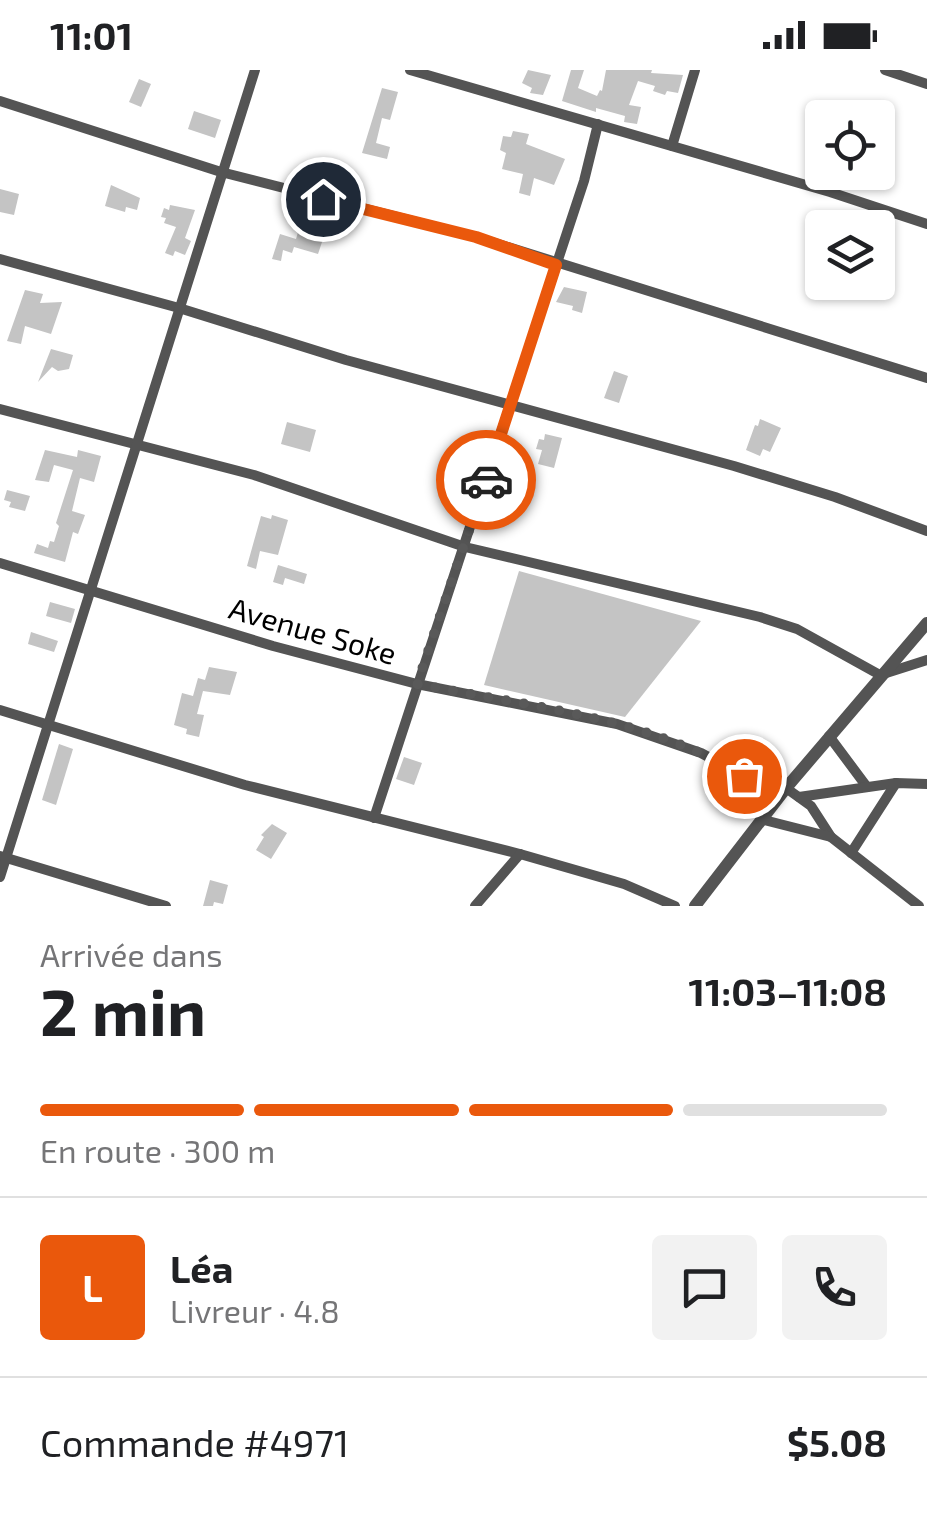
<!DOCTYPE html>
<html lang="fr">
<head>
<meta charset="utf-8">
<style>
  :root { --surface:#fff; --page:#f2f2f2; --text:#202124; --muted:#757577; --line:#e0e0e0; --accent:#ea580c }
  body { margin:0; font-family:"Exo 2",sans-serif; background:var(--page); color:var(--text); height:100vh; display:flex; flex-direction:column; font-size:38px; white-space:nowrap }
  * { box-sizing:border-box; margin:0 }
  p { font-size:32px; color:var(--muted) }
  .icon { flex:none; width:55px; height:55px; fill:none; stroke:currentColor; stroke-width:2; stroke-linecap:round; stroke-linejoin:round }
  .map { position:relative; height:836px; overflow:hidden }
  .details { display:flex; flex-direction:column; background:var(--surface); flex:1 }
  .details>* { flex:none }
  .fabs { position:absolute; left:805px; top:30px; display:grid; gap:20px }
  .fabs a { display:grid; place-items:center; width:90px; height:90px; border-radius:10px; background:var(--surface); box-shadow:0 2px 8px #0004; font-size:50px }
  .pin { position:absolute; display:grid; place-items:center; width:85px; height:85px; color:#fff; margin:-42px; border:5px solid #fff; border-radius:50%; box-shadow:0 2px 10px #0007 }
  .courier { position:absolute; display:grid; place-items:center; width:100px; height:100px; margin:-50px; border:8px solid #ea580c; border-radius:50%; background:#fff; color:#222; box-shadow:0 2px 12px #0007 }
  .head em { font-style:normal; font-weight:700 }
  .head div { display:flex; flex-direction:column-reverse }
  .head { display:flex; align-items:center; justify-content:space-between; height:170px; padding:0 40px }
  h1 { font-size:65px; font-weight:700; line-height:75px }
  .bar { display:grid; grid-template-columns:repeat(4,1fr); gap:15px 10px; align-content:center; height:120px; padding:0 40px }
  .bar i { height:12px; border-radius:8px; background:var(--line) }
  .bar .selected { background:var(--accent) }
  .bar p { grid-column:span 4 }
  .line { display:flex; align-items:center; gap:25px; padding:0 40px; border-top:2px solid var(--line) }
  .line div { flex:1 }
  .round { display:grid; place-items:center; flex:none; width:105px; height:105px; border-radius:10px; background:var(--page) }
  .status { display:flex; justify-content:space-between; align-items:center; height:70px; padding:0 50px; background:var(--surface); direction:ltr }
  .status svg { height:28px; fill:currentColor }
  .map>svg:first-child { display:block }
  .building { fill:#c4c4c4 }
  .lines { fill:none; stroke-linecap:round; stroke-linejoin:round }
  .minor { stroke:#545454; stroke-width:10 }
  .tertiary { stroke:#545454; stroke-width:12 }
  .done { stroke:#595959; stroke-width:10; stroke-dasharray:0 18 }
  .route { stroke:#ea580c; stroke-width:12 }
  .labels { text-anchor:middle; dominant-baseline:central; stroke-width:10; stroke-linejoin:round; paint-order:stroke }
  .street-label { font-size:30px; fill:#000; stroke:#fff }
</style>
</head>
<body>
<div class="status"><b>11:01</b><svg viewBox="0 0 49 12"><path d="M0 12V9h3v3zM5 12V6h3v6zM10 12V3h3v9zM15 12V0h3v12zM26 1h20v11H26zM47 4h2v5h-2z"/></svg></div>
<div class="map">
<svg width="927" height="836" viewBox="0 0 927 836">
  <rect width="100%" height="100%" fill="#fff"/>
  <g class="building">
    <polygon points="528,0 551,5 543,25 530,23 532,18 522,13"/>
    <polygon points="571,0 584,0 578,18 597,26 600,20 602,21 606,0 652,0 651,3 683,5 678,23 667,21 665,25 653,21 655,16 638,11 629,35 641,37 637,54 624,52 625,46 596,38 596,42 562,31"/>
    <polygon points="139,9 151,14 141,37 129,32"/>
    <polygon points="382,18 398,22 390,50 382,48 376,73 390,77 387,89 362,83"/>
    <polygon points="194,41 221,50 215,68 188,59"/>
    <polygon points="513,61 529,64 526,74 565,89 554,115 534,108 530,126 519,123 523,104 502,99 506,83 500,80 503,66 511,67"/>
    <polygon points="111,115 140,128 137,140 126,137 125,142 105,136"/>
    <polygon points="0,119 19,124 14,145 0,142"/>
    <polygon points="170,135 195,140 185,168 191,171 185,185 175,181 173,186 165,183 176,157 164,153 166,148 161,147 164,138 169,140"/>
    <polygon points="302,149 327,157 318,184 294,177 292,183 283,180 281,191 272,189 280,164 296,169"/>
    <polygon points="564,217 587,222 582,243 572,240 573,236 556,232"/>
    <polygon points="25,220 43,224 40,233 62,232 51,264 25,256 21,274 7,271"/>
    <polygon points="51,279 73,285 69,299 58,301 52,297 38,312"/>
    <polygon points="614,301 628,306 619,333 604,328"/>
    <polygon points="760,349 781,358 770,382 763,379 760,386 746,380 755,355 758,356"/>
    <polygon points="287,352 316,360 310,382 281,374"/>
    <polygon points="545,364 562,368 554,398 538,394 542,380 536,379 539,369 544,370"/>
    <polygon points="45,380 77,387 78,380 101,386 94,412 80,408 72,441 85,445 78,464 73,462 65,492 34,483 37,474 48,478 50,471 54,472 59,456 56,453 73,400 54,395 49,412 35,410"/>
    <polygon points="7,420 30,426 25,441 9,437 11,432 4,430"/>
    <polygon points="272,445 288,450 278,485 260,481 256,499 247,496 261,446 271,449"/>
    <polygon points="278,495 307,504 304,514 285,508 283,515 273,512"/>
    <polygon points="519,501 701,551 625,647 484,615"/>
    <polygon points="50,532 75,539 71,553 46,546"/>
    <polygon points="31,562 58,571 54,582 28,574"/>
    <polygon points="209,597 237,602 230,625 203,621 197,644 204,645 199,667 186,664 187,659 174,655 182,623 193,626 198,608 205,610"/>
    <polygon points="59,674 73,679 56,735 42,730"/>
    <polygon points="404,687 422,693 414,715 396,709"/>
    <polygon points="272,754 287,763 271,789 256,780 264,767 261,765"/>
    <polygon points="210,810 228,815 223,834 214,832 213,836 203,836"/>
  </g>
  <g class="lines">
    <g class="minor">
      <polyline points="410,0 830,122 927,154"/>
      <polyline points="885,0 927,14"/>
      <polyline points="0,31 221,102 476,167 927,308"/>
      <polyline points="672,76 695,0"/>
      <polyline points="0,189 179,238 346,290 734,396 835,427 927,461"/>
      <polyline points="0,339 254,405 465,477 760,547 797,559 880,605 927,590"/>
      <polyline points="0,493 273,576 417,614 617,654 701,683 744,706 786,718 811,736 831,767"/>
      <polyline points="0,640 245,715 520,784 624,814 675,836"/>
      <polyline points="829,666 867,717"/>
      <polyline points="799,727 896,713 927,714"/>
      <polyline points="374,748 584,111 598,54"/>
      <polyline points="764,750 831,767 919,836"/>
      <polyline points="851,783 896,713"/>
      <polyline points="0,786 166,836"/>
      <polyline points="0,807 255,0"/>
      <polyline points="475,836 520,784"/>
    </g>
    <polyline class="tertiary" points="695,836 786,718 927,553"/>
  </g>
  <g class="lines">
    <path class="done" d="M 486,410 L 417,614 C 526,636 648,647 744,706"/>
    <polyline class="route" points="323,129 476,167 556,195 486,410"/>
  </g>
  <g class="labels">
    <g class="street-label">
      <text transform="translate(313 560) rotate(16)">Avenue Soke</text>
    </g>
  </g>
</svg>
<div class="fabs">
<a><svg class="icon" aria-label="locate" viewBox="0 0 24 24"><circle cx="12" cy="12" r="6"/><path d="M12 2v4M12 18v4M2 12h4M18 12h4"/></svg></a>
<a><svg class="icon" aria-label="layers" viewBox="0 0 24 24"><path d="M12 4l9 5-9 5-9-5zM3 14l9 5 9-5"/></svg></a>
</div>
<div class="pin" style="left:744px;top:706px;background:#ea580c"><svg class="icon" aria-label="bag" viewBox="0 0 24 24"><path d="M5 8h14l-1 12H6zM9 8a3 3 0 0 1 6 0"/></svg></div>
<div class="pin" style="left:323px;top:129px;background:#1f2937"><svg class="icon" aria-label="home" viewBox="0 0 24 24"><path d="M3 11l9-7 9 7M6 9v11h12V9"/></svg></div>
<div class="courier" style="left:486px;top:410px"><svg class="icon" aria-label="car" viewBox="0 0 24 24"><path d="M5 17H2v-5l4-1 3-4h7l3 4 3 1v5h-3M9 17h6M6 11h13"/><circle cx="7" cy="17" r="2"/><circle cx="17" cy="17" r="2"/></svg></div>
</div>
<section class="details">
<div class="head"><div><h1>2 min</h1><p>Arrivée dans</p></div><em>11:03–11:08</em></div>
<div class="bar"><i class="selected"></i><i class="selected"></i><i class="selected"></i><i></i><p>En route · 300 m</p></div>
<div class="line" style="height:180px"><b class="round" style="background:var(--accent);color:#fff">L</b><div><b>Léa</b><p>Livreur · 4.8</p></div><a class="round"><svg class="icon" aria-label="chat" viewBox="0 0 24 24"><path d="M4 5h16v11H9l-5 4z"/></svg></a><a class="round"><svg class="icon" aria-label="phone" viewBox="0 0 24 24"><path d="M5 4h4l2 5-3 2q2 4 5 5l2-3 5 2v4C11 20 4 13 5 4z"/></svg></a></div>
<div class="line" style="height:130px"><div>Commande #4971</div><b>$5.08</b></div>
</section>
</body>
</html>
